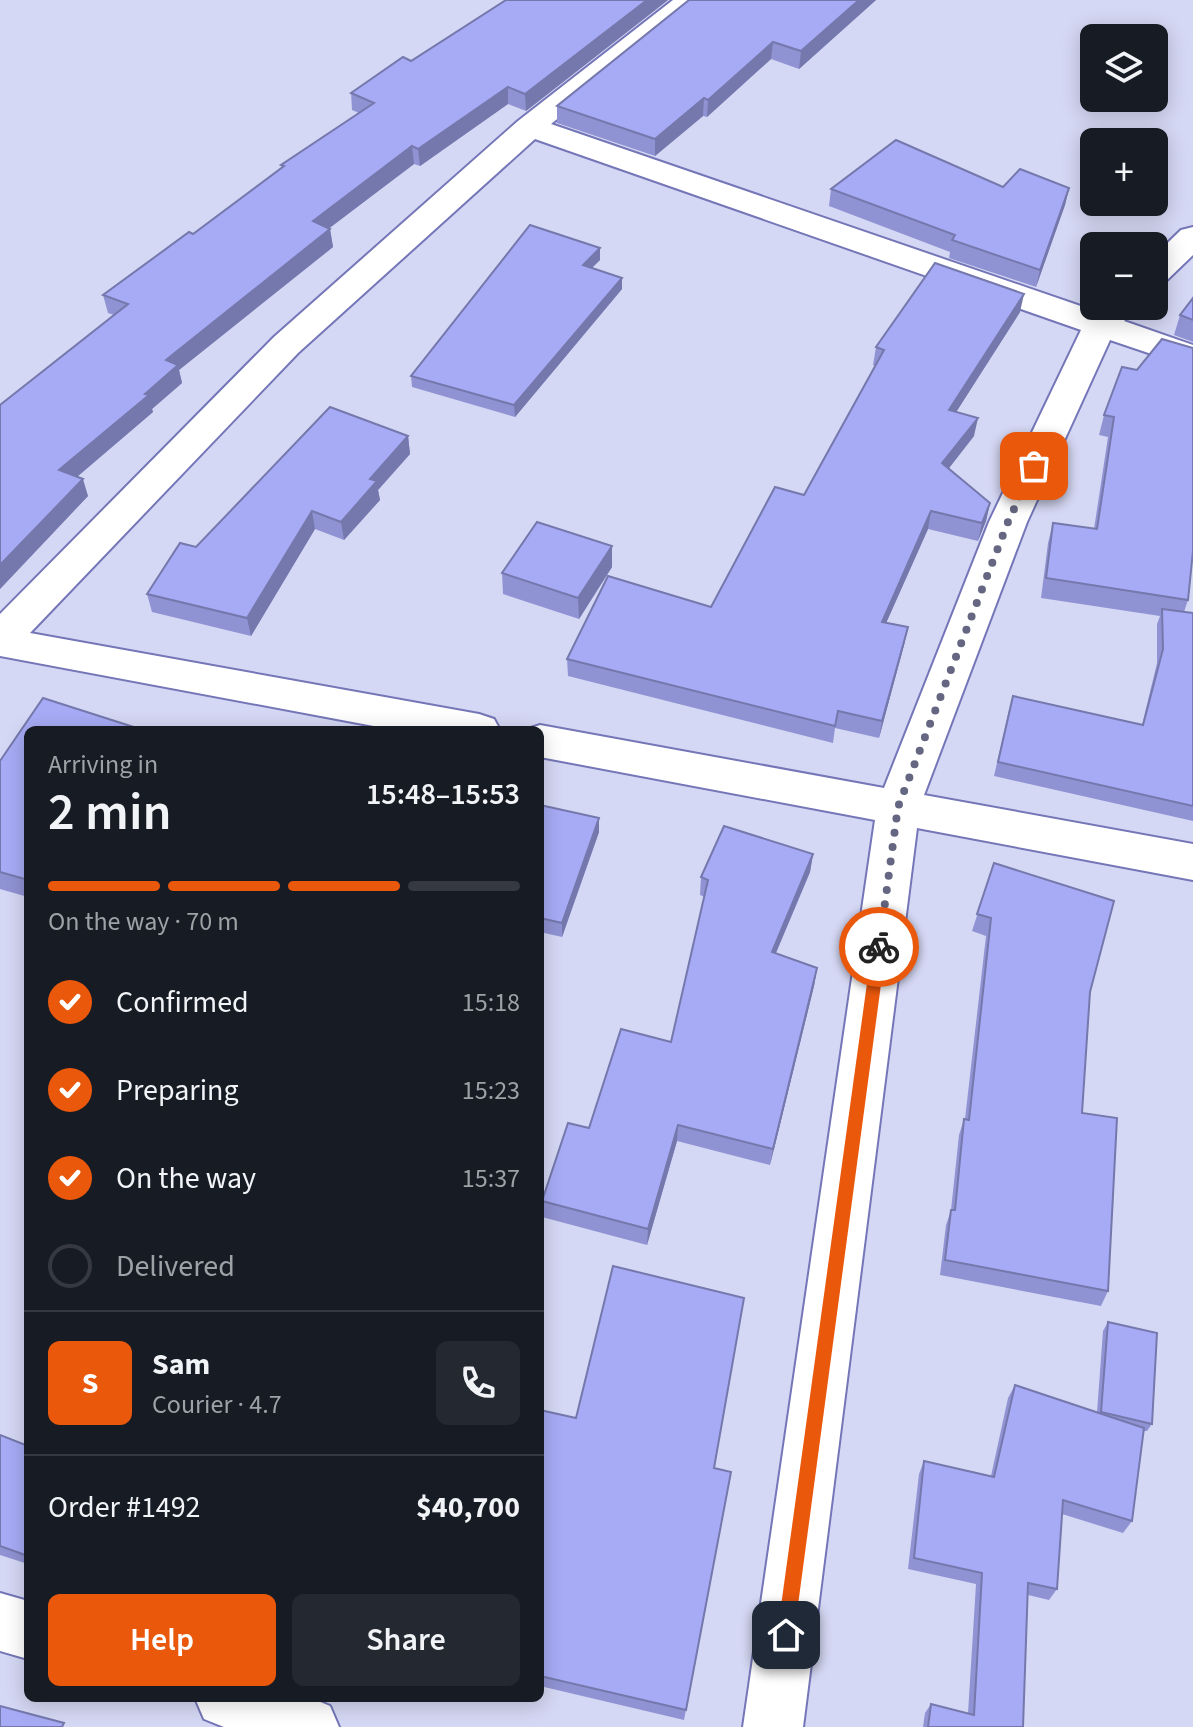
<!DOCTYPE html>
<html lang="en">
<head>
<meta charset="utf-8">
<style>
  :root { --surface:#171b24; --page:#242831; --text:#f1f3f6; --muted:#9ea1a6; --line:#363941; --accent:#ea580c }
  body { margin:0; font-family:"Source Sans 3",sans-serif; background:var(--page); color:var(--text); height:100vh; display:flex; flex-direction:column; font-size:30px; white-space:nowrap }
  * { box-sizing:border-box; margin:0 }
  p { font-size:26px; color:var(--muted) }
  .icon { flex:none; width:44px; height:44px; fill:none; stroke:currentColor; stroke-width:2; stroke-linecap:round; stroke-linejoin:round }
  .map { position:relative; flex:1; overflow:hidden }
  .drawer { position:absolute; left:24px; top:726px; width:520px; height:976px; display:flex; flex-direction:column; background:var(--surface); border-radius:12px; box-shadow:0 4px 20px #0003 }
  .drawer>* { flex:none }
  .controls { position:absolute; left:1080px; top:24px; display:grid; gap:16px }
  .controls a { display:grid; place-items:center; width:88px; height:88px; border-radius:12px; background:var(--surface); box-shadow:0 4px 20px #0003; font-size:40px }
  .pin { position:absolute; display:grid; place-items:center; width:68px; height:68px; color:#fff; margin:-34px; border-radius:16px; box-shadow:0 4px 12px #0006 }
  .courier { position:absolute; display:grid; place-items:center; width:80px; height:80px; margin:-40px; border:6px solid #ea580c; border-radius:50%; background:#fff; color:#222; box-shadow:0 2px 10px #0007 }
  .headline em { font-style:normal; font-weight:600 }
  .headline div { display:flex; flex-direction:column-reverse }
  .headline { display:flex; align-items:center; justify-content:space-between; height:136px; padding:0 24px }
  h1 { font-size:52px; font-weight:600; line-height:60px }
  .bar { display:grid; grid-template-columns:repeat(4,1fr); gap:12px 8px; align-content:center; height:96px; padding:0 24px }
  .bar i { height:10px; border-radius:6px; background:var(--line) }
  .bar .selected { background:var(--accent) }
  .bar p { grid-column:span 4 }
  .line { display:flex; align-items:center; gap:20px; padding:0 24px; border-top:2px solid var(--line) }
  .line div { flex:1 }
  .round { display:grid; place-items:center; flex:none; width:84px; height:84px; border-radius:12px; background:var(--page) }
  ol { padding:0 24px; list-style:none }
  li { display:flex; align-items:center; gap:24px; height:88px }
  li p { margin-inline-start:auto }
  li .icon { padding:8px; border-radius:50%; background:var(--accent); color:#fff; stroke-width:4 }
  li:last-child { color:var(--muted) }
  li i { width:44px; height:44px; border:4px solid var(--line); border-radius:50% }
  .action { display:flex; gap:16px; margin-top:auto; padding:16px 24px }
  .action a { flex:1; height:92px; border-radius:12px; background:var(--accent); color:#fff; font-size:32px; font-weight:600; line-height:92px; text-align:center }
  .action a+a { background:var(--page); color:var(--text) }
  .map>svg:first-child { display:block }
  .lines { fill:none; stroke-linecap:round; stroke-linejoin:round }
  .minor-casing { stroke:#7476b7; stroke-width:4 }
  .minor { fill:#fff; fill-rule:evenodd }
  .wall { fill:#9093d3 }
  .shaded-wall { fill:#7578ac }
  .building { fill:#a7abf5; stroke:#7578ac; stroke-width:2 }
  .route { fill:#ea580c }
  .done { stroke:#656782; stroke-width:8; stroke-dasharray:0 14.4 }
</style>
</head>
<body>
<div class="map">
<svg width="1193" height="1727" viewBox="0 0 1193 1727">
  <rect width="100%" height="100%" fill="#d5d8f4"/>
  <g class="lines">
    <defs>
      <g id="minor">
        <polygon points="673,0 705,0 551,124 1095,311 1100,306 1137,306 1124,321 1193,345 1193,368 1110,340 1027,522 924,795 1193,844 1193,880 917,828 803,1727 743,1727 875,820 540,757 540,730 525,730 540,725 884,788 989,522 1081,330 535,139 298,353 30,633 479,714 494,719 500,730 395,730 0,656 0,614 274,337 518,121"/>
        <polygon points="1193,227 1193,255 1166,281 1154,284 1154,256 1181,230"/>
        <polygon points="0,1593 28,1601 28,1659 0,1651"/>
        <polygon points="195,1698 311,1698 330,1706 339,1727 224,1727 204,1719"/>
      </g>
    </defs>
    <use href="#minor" class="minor-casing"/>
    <use href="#minor" class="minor"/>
  </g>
  <g class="wall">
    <polygon points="506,0 668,0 526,111 508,104 420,166 414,164 328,229 330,229 333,247 179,370 182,383 152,409 153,412 77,477 88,496 0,589 0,405 114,315 108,313 103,295 193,234 282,168 281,165 359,113 352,110 351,93 411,61"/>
    <polygon points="689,0 876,0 799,69 771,59 707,117 703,116 655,156 557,123 557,106"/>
    <polygon points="1003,187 1069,188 1065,205 1036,287 949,258 950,252 829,206 831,189"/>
    <polygon points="600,248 600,260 592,268 622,278 622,289 515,417 412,387 411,376"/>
    <polygon points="1193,298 1193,342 1174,335 1180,315"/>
    <polygon points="1020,312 956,412 974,436 948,469 990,503 986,521 978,541 928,529 886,623 908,627 904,645 879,738 835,728 833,743 568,676 567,659 711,607 804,495 875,366 873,365 876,347"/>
    <polygon points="1137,370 1188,600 1184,612 1193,613 1193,821 994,776 1009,710 1142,725 1157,663 1157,624 1160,616 1041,598 1048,543 1053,523 1094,529 1108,437 1099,435 1104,415"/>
    <polygon points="408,436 410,454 378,490 380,500 344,540 315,529 251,636 152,612 147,594 196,547"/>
    <polygon points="612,567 579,619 503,594 502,573"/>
    <polygon points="28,730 28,897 0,889 0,761"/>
    <polygon points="540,805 599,818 599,832 562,937 540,932"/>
    <polygon points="813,854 810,872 776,953 817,968 814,986 770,1165 677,1141 647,1245 542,1217 542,1201 589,1128 671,1042 705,897 700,895 701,877"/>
    <polygon points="994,863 1090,992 1082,1113 1108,1291 1101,1306 940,1275 946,1225 951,1210 959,1135 964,1119 965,1119 986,936 972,931"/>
    <polygon points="1108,1322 1152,1424 1147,1431 1143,1431 1132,1521 1123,1533 1062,1514 1057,1589 1049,1600 1028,1595 1023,1727 923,1727 925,1713 931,1704 968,1713 976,1584 908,1569 919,1474 924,1461 991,1476 1008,1398 1015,1385 1097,1412 1103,1331"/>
    <polygon points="540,1410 714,1468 731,1472 684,1720 540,1686"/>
    <polygon points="0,1435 28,1446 28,1564 0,1555"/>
  </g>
  <g class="shaded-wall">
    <polygon points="647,0 668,0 526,111 525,94"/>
    <polygon points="859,0 876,0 799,69 801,51"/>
    <polygon points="773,42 771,59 707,117 708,100"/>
    <polygon points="508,87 508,104 420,166 418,149"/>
    <polygon points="704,98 703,116 655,156 655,139"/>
    <polygon points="412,146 414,164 315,239 313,221"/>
    <polygon points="1069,188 1065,205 1036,287 1040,270"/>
    <polygon points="330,229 333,247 179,370 182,383 152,409 153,412 65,487 59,470 145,394 166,360"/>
    <polygon points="600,248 600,260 583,276 583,265"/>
    <polygon points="622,278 622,289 515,417 514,405"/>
    <polygon points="1024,294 1020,312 946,428 949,410"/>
    <polygon points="978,418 974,436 939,481 942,463"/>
    <polygon points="408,436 410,454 378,490 380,500 344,540 341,522 370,479"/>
    <polygon points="83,479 88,496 0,589 0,565"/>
    <polygon points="990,503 986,521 978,541 982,523"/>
    <polygon points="312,511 315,529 251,636 247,618"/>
    <polygon points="931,511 928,529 879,639 882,622"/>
    <polygon points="612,546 612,567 579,619 578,598"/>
    <polygon points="908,627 904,645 879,738 882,721"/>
    <polygon points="599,818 599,832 562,937 562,923"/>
    <polygon points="813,854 810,872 769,969 772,952"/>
    <polygon points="817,968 814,986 770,1165 773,1149"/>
    <polygon points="678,1125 677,1141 647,1245 648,1229"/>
  </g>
  <g class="building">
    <polygon points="506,0 647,0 525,94 508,87 418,149 412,146 313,221 330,229 166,360 178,365 145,394 149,395 59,470 83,479 0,565 0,405 128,304 103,295 189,232 193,234 284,166 281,165 374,103 351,93 403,57 411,61"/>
    <polygon points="689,0 859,0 801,51 773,42 708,100 704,98 655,139 557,106"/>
    <polygon points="896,140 1003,187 1020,169 1069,188 1040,270 952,240 955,235 831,189"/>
    <polygon points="530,225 600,248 583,265 622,278 514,405 411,376"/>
    <polygon points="935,263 1024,294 949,410 978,418 942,463 990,503 982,523 931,511 882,622 908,627 882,721 838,711 835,726 567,659 608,576 711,607 775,487 804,495 884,350 876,347"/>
    <polygon points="1193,298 1193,320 1180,315"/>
    <polygon points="1162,339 1193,348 1193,551 1188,600 1046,578 1053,523 1097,529 1114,417 1104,415 1122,367 1137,370"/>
    <polygon points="330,407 408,436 370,479 377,481 341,522 312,511 247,618 147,594 180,543 196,547"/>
    <polygon points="537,522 612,546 578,598 502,573"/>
    <polygon points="1162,609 1193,613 1193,806 998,762 1013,696 1143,725 1163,649"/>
    <polygon points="43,698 143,730 28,730 28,880 0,872 0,761"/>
    <polygon points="540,805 599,818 562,923 540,918"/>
    <polygon points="724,826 813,854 772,952 817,968 773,1149 678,1125 648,1229 542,1201 568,1123 589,1128 621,1029 671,1042 708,880 701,877"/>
    <polygon points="994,863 1114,901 1090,992 1082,1113 1117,1118 1108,1291 945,1260 951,1210 955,1210 964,1119 969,1120 991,918 977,914"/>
    <polygon points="613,1266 744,1298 714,1468 731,1472 686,1710 540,1676 540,1410 576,1418"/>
    <polygon points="1108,1322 1157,1333 1152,1424 1101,1412"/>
    <polygon points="1015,1385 1144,1428 1132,1521 1063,1500 1057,1589 1028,1583 1023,1727 928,1727 931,1704 974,1715 982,1573 914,1558 924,1461 994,1477"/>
    <polygon points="0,1435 28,1446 28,1556 0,1546"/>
    <polygon points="0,1706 64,1723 62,1727 0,1727"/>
  </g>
  <polygon class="route" points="879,942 886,947 794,1635 792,1641 786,1644 780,1641 777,1635 872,947"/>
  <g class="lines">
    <polyline class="done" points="879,947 898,807 1008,522 1034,466"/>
  </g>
</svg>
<div class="controls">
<a><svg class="icon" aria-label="layers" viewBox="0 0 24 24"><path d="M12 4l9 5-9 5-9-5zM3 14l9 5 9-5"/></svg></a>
<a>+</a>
<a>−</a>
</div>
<div class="pin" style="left:1034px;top:466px;background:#ea580c"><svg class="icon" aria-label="bag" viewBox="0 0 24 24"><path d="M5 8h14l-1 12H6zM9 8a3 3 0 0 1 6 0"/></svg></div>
<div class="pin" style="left:786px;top:1635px;background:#1f2937"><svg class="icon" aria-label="home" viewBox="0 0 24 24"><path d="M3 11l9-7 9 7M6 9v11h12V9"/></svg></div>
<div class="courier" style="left:879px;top:947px"><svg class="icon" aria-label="bike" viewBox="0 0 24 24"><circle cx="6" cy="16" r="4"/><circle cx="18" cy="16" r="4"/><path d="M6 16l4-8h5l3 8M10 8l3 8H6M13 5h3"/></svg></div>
<section class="drawer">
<div class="headline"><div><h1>2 min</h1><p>Arriving in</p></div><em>15:48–15:53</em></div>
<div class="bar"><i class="selected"></i><i class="selected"></i><i class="selected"></i><i></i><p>On the way · 70 m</p></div>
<ol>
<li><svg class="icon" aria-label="check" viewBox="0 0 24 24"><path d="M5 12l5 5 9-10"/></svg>Confirmed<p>15:18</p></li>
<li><svg class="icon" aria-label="check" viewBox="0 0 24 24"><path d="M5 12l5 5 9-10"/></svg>Preparing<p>15:23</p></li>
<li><svg class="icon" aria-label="check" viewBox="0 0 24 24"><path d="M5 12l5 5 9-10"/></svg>On the way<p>15:37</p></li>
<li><i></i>Delivered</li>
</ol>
<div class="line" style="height:144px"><b class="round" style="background:var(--accent);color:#fff">S</b><div><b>Sam</b><p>Courier · 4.7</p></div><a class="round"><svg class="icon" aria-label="phone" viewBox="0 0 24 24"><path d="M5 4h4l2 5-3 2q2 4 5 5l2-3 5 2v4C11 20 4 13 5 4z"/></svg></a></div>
<div class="line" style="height:104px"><div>Order #1492</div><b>$40,700</b></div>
<div class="action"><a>Help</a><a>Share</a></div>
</section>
</div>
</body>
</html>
